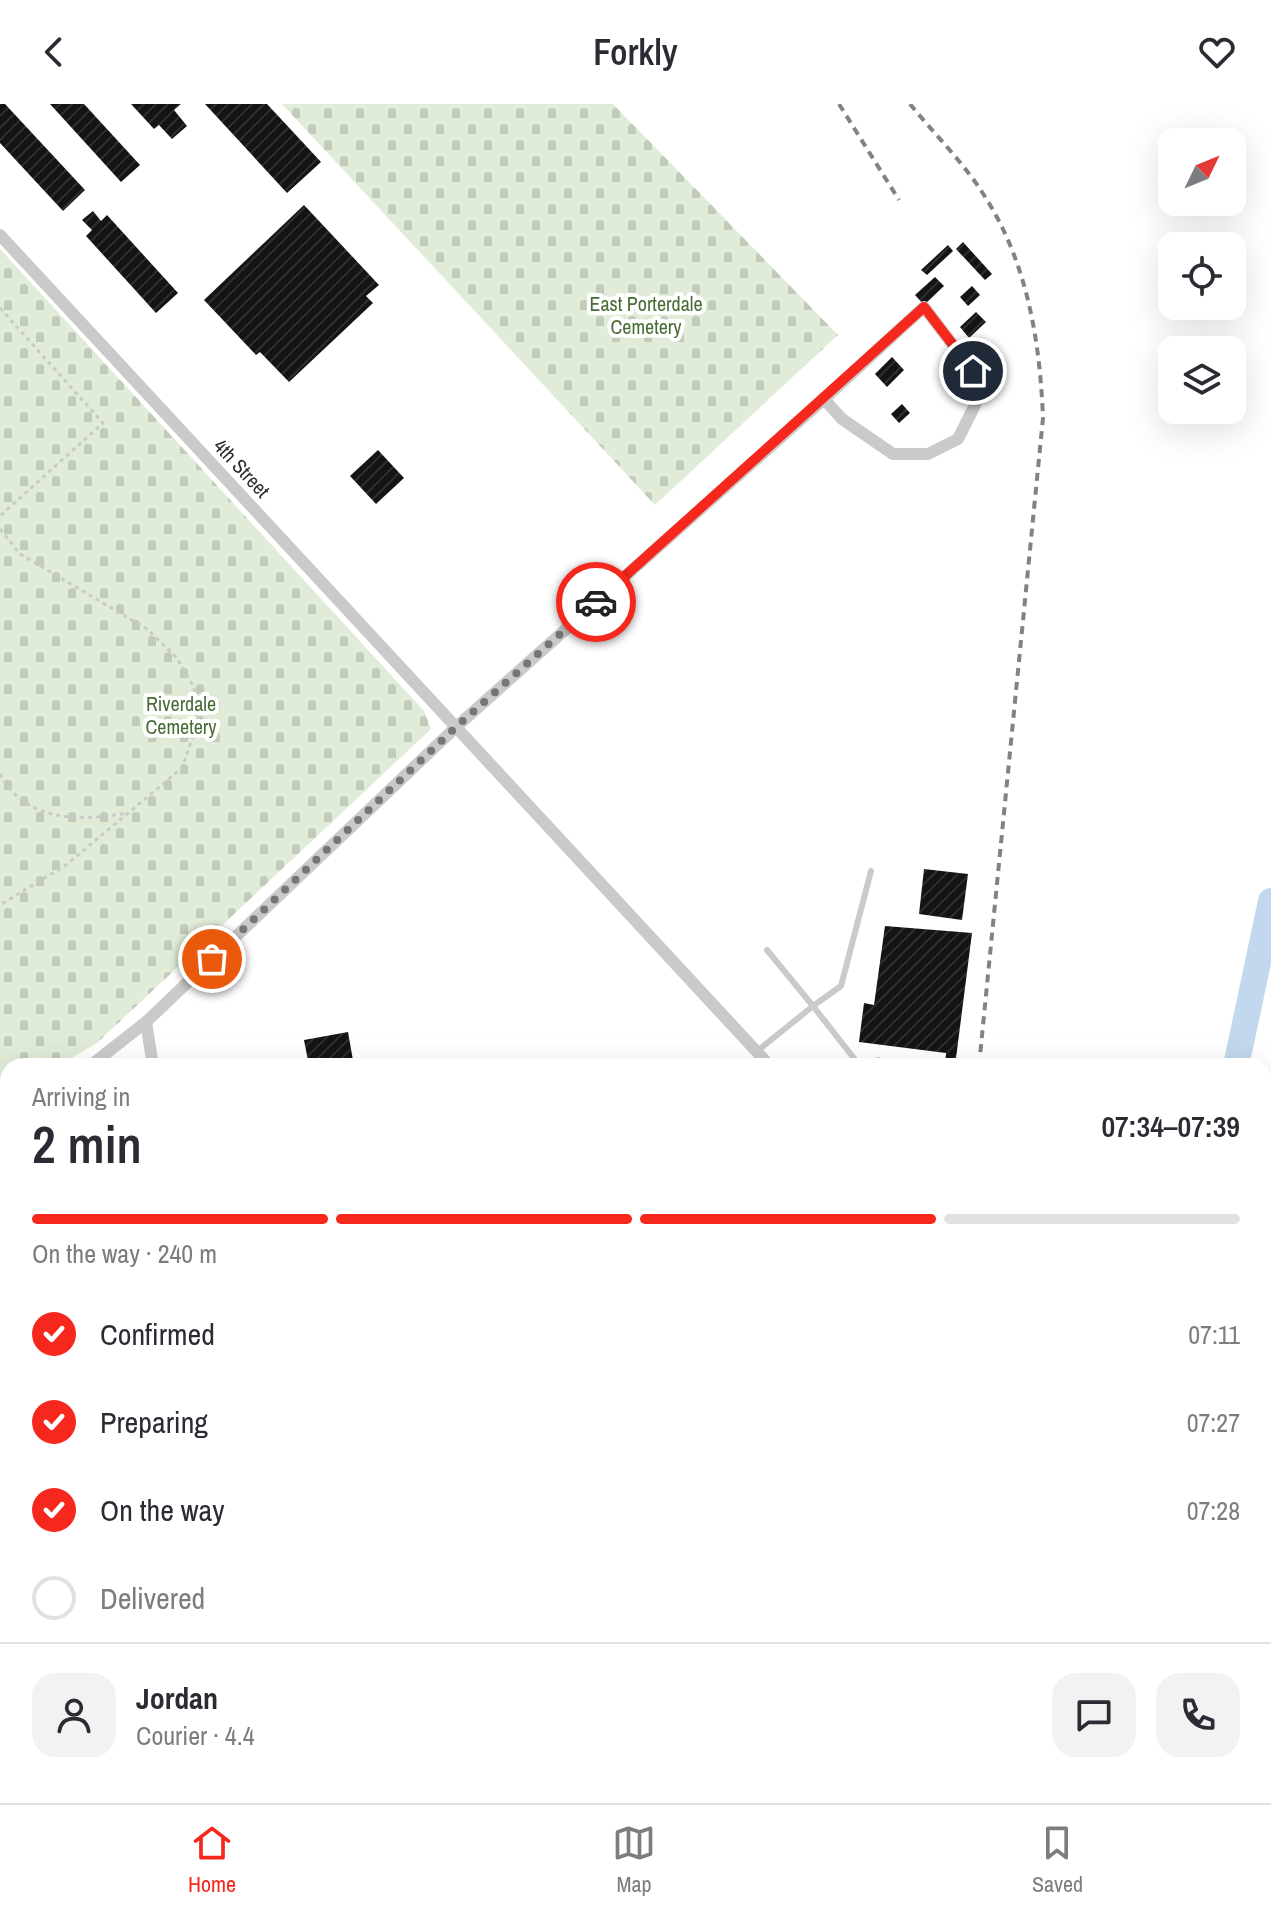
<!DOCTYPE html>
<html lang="en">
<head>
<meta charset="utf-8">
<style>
  :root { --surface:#fff; --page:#f2f2f3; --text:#2b2b33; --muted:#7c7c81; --line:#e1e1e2; --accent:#f6271c }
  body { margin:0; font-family:"Archivo Narrow",sans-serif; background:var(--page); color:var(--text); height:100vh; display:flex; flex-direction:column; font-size:30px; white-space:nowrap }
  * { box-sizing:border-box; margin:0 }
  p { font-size:26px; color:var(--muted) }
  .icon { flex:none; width:44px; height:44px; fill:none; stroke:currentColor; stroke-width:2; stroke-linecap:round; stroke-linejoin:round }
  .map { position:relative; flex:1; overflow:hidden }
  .details { position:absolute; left:0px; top:954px; width:1272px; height:746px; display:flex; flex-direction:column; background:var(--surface); border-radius:24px 24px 0 0; box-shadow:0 8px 32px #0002 }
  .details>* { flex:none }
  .needle { width:52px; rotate:47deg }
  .buttons { position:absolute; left:1158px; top:24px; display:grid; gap:16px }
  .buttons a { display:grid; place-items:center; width:88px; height:88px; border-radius:16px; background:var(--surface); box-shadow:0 8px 32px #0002; font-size:40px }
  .pin { position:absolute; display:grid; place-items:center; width:68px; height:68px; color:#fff; margin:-34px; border:4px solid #fff; border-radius:50%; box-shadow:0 2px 8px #0007 }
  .courier { position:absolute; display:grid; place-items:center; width:80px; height:80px; margin:-40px; border:6px solid #f6271c; border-radius:50%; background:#fff; color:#222; box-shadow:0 2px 10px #0007 }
  .summary em { font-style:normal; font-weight:600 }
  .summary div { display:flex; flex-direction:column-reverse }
  .summary { display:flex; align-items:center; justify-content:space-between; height:136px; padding:0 32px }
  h1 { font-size:52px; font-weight:600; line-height:60px }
  .bar { display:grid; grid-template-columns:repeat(4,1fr); gap:12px 8px; align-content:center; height:96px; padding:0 32px }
  .bar i { height:10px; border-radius:6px; background:var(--line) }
  .bar .on { background:var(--accent) }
  .bar p { grid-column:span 4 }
  .line { display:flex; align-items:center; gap:20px; padding:0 32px; border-top:2px solid var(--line) }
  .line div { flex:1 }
  .round { display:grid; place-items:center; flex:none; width:84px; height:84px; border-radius:24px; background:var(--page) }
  ol { padding:0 32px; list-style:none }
  li { display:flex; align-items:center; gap:24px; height:88px }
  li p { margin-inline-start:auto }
  li .icon { padding:8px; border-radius:50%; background:var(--accent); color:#fff; stroke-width:4 }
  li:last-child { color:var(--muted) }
  li i { width:44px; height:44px; border:4px solid var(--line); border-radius:50% }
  header { display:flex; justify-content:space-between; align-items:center; height:104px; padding:0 32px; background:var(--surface); font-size:36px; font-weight:600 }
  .tabs { display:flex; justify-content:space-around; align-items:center; height:112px; border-top:2px solid var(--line); background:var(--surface); font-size:22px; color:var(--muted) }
  .tabs a { display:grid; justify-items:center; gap:4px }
  .tabs .on { color:var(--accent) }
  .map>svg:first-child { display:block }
  .cemetery { fill:url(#cemetery-stones) }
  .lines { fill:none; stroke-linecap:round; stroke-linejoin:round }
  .river { stroke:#c2d8ee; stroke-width:26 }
  .building { fill:url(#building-hatch) }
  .path { stroke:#cacaca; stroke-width:3; stroke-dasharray:4 4; stroke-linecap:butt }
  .lane { stroke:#cacaca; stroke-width:6 }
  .street { stroke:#cacaca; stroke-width:12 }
  .rail { stroke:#828282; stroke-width:4; stroke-dasharray:8 6; stroke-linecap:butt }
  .done { stroke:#767676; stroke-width:8; stroke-dasharray:0 14.4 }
  .route { stroke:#f6271c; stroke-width:10 }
  .labels { text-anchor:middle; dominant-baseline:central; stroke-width:8; stroke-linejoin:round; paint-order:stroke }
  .park-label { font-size:20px; fill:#496c36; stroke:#fff }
  .street-label { font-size:20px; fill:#2d2d2d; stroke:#fff }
</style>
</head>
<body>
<header><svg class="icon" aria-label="back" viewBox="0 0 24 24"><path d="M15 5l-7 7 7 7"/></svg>Forkly<svg class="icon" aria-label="heart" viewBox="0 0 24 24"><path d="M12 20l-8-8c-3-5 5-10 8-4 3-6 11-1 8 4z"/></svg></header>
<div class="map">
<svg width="1271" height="1699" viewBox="0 0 1271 1699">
  <defs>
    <pattern id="cemetery-stones" width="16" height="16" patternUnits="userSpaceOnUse" patternTransform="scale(2)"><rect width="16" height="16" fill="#e1ecd8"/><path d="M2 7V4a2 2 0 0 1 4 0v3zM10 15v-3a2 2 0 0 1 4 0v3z" fill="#c1cbba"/></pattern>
    <pattern id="building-hatch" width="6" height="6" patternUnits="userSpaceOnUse" patternTransform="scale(2)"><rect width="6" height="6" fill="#141414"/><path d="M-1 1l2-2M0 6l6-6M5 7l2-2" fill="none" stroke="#2e2e2e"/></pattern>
  </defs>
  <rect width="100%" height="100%" fill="#fff"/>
  <g class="cemetery">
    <polygon points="282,0 613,0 838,231 655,401"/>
    <polygon points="0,145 424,607 431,625 97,939 58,962 8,962 8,973 0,975"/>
  </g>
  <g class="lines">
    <g class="river">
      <polyline points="1236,962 1271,797"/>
      <polyline points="1082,1699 1083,1692"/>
    </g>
  </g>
  <g class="building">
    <polygon points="0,0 5,0 85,86 63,107 0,39"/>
    <polygon points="50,0 84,0 140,61 121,78"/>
    <polygon points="131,0 181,0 174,6 187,22 172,35 159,21 154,25"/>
    <polygon points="205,0 267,0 321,58 287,89"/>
    <polygon points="304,101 379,181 366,192 373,199 289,278 260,248 256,251 204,196"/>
    <polygon points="93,107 101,117 107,111 178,189 156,209 86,132 92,126 82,116"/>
    <polygon points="963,138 992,170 985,176 956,145"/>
    <polygon points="948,141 953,147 927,171 921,166"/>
    <polygon points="935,173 944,182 924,201 915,191"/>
    <polygon points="972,182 980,191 968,202 960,193"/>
    <polygon points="976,208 986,218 969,234 960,223"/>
    <polygon points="892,253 904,266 887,283 875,270"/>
    <polygon points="902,300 910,309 899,319 891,310"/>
    <polygon points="378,346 404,374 376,400 350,372"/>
    <polygon points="924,765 968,770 962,816 919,810"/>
    <polygon points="885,822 972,829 955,962 945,962 946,949 859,938 864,899 874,901"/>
    <polygon points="348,928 354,962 309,962 304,936"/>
    <polygon points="8,1073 8,1192 4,1194 0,1185 0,1077"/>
    <polygon points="330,1692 452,1692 452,1695 430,1699 331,1699"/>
  </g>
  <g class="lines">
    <g class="path">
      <polyline points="0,204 103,319 0,412"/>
      <polyline points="0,425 20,450 147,525 176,553 194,583 197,621 182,664 66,761 0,801"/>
      <path d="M 0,670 C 26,719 81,717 128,709"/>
    </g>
    <g class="lane">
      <polyline points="756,948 813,902 767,846"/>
      <polyline points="860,962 813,902 841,882 871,767"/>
      <polyline points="861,962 878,956 882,962"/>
      <polyline points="496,1692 497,1699"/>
    </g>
    <g class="street">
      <polyline points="0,131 770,962"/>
      <polygon points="924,203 973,267 976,299 958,335 928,350 893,350 842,315 824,295"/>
      <polyline points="146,918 153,962"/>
      <polyline points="90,962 146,918 455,624 824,295"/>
      <polyline points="0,991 8,989"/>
      <polyline points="270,1692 272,1699"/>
    </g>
    <g class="rail">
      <polyline points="839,0 899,96"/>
      <path d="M 910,0 C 935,31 967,62 987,96 C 1028,162 1040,239 1043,314 L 979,962"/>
      <polyline points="921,1699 922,1692"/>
    </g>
  </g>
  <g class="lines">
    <polyline class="done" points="212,855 455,624 596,498"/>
    <polyline class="route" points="596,498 924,203 973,267"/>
  </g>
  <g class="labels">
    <g class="park-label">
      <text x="646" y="199">East Porterdale<tspan x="646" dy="23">Cemetery</tspan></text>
      <text x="181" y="599">Riverdale<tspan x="181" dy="23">Cemetery</tspan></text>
    </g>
    <g class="street-label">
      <text transform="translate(242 364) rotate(47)">4th Street</text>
    </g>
  </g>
</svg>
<div class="buttons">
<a><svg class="needle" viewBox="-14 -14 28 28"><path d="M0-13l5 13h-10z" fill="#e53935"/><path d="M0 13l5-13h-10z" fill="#7c7c81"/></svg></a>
<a><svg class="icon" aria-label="locate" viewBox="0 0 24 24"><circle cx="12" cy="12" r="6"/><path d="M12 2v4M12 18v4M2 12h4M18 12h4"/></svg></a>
<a><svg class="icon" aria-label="layers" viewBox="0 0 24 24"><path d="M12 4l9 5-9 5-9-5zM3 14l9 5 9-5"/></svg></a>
</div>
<div class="pin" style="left:212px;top:855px;background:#ea580c"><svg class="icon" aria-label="bag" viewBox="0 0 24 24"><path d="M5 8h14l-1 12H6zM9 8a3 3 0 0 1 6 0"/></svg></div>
<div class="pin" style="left:973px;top:267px;background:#1f2937"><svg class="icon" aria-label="home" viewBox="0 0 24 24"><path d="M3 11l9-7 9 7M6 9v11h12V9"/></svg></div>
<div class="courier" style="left:596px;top:498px"><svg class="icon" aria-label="car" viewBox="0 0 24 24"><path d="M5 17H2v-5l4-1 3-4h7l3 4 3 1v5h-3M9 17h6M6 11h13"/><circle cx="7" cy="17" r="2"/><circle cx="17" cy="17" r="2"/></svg></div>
<section class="details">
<div class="summary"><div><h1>2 min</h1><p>Arriving in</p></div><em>07:34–07:39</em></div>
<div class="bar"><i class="on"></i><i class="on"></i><i class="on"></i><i></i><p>On the way · 240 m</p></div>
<ol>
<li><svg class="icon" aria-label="check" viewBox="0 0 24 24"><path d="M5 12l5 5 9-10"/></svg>Confirmed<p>07:11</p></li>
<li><svg class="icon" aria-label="check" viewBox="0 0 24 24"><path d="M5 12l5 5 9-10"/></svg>Preparing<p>07:27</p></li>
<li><svg class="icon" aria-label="check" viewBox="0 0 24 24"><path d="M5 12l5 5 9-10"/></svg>On the way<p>07:28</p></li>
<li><i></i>Delivered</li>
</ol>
<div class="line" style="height:144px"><a class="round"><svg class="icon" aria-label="person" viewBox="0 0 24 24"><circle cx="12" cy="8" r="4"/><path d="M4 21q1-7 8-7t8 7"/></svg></a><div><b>Jordan</b><p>Courier · 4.4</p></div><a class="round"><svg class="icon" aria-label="chat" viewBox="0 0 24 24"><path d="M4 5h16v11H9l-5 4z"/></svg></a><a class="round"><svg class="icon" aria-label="phone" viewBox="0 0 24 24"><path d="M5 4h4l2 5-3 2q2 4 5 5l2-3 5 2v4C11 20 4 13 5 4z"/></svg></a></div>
</section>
</div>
<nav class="tabs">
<a class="on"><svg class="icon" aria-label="home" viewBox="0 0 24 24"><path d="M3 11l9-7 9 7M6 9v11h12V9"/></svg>Home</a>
<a><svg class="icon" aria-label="map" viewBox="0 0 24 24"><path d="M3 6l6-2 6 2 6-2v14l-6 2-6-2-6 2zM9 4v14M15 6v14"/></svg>Map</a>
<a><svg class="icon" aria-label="saved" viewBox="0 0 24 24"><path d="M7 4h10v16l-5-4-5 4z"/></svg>Saved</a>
</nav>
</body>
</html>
